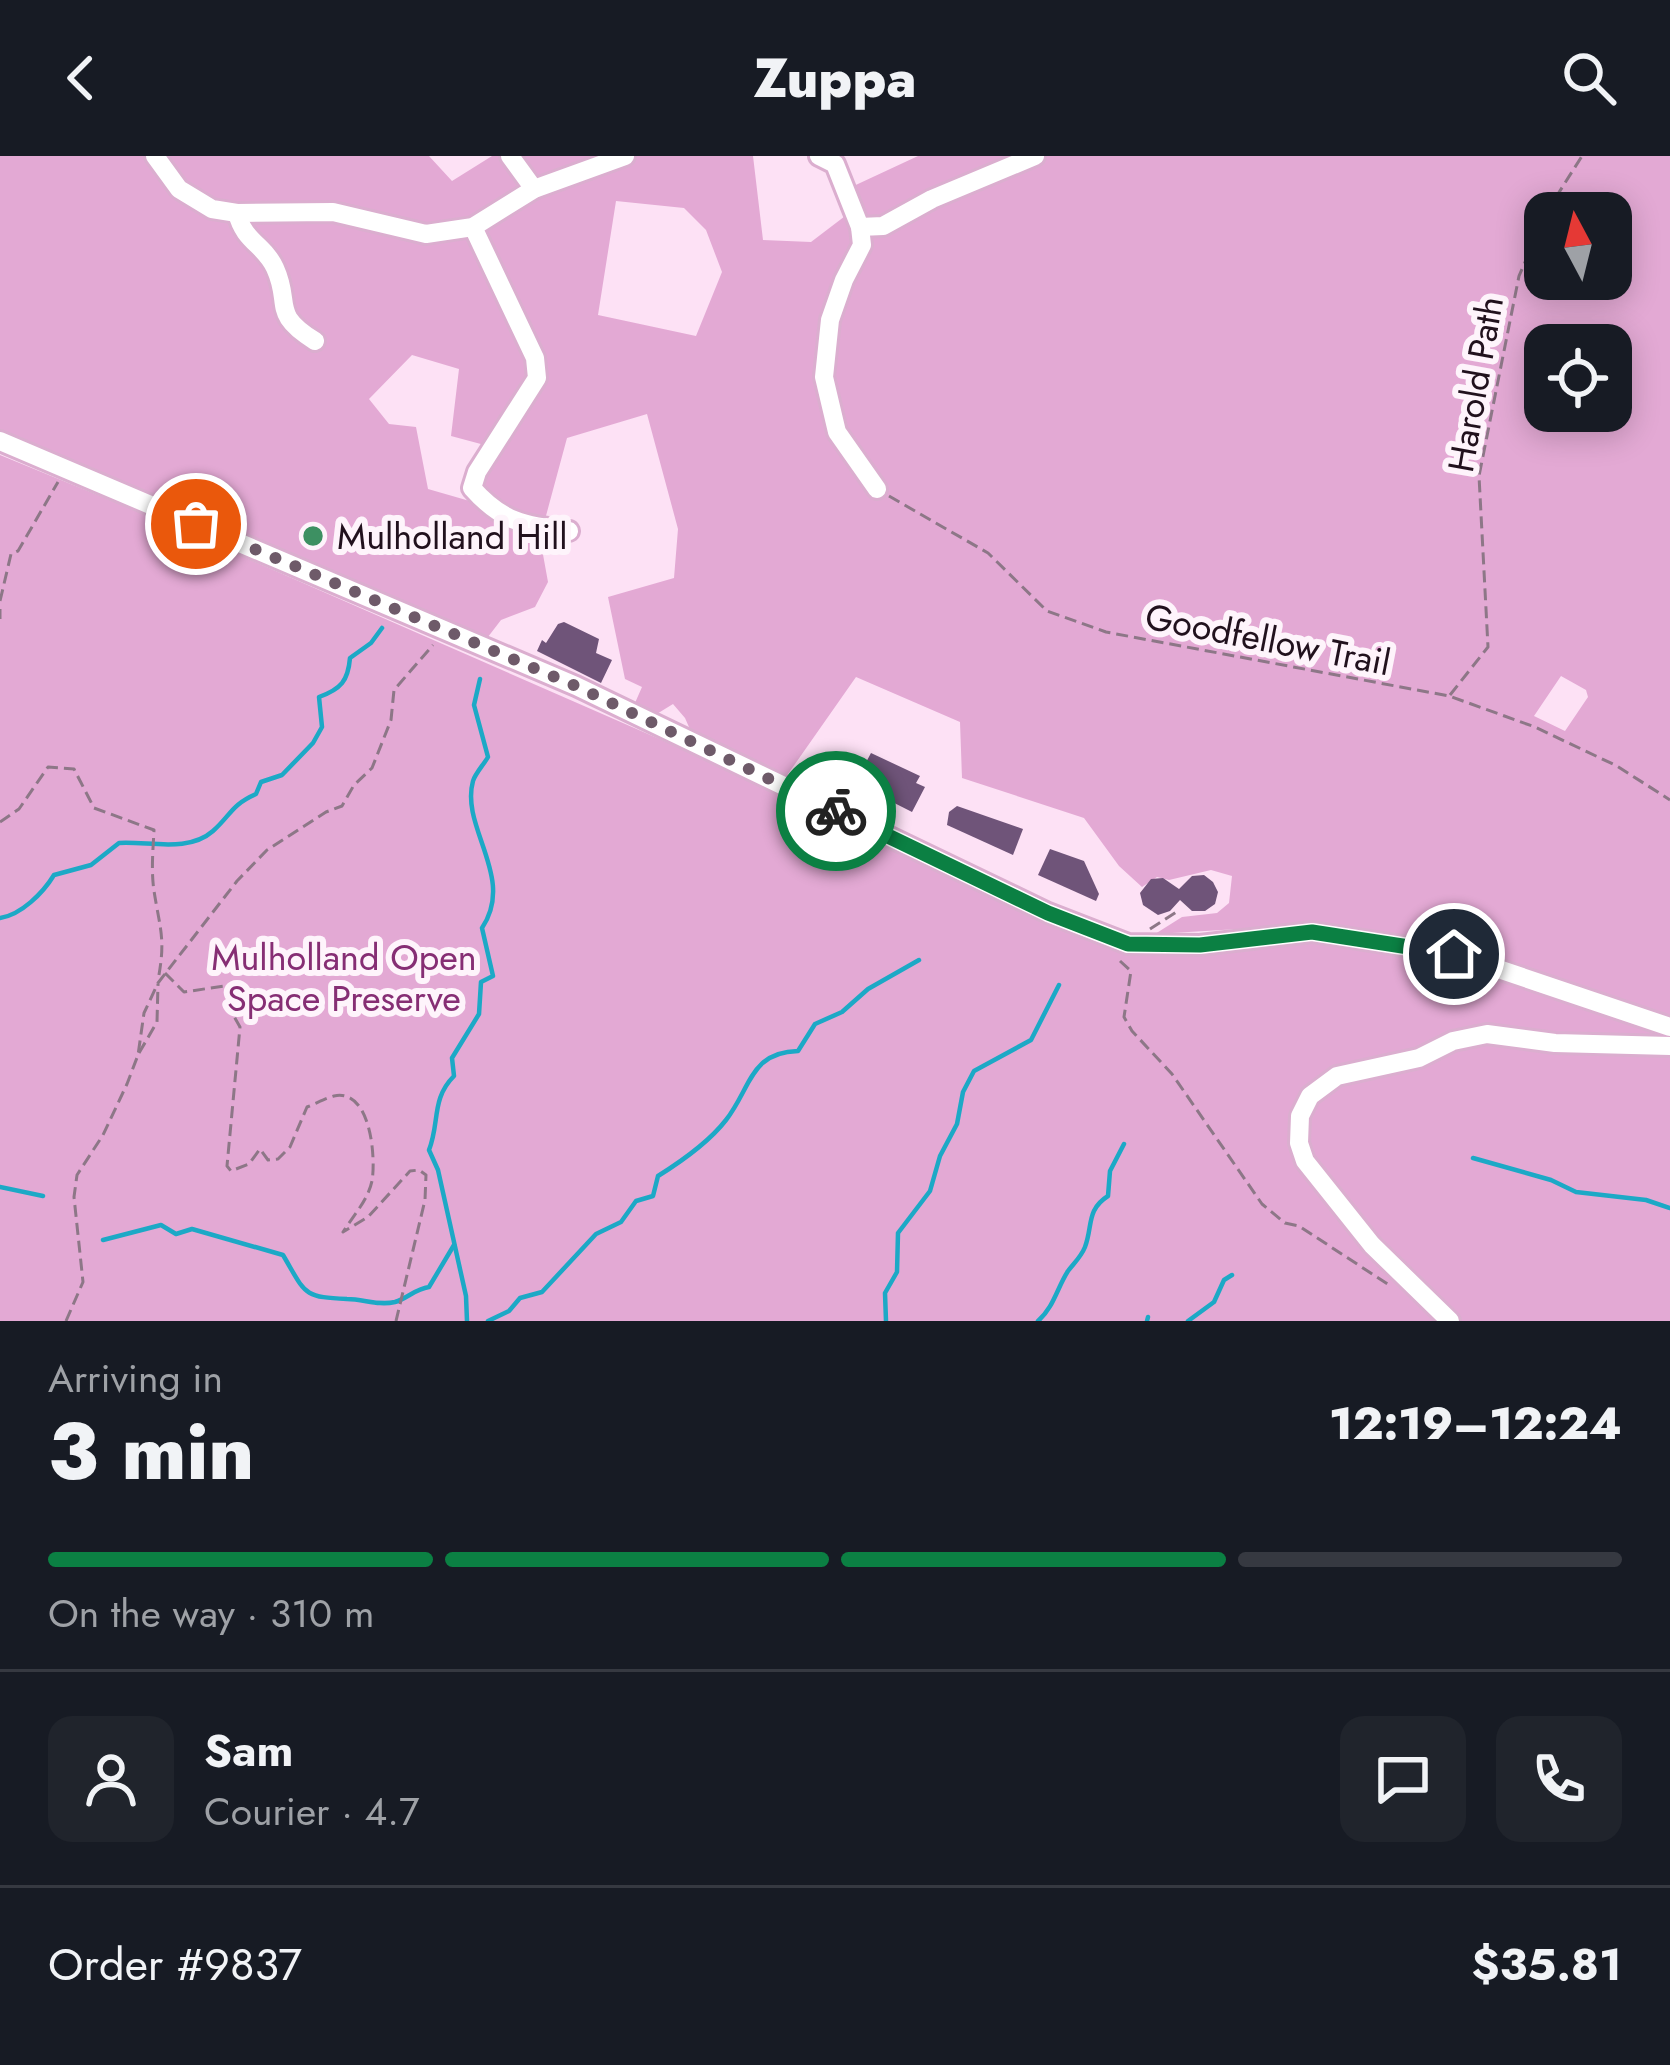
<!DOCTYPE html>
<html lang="en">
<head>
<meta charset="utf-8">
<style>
  :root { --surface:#171b24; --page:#20242c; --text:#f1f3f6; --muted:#9ea1a6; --line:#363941; --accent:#0b8043 }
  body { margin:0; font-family:Jost,sans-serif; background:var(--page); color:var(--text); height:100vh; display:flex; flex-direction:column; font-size:45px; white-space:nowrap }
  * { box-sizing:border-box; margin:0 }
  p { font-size:39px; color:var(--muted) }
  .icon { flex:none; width:66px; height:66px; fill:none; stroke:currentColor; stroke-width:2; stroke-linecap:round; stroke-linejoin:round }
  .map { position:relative; height:1165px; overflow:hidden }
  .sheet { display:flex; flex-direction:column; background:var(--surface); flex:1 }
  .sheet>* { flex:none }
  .needle { width:78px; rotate:353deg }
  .buttons { position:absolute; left:1524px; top:36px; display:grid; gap:24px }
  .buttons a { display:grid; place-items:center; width:108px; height:108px; border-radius:24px; background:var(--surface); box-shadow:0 6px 30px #0003; font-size:60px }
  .pin { position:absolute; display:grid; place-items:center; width:102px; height:102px; color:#fff; margin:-51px; border:6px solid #fff; border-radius:50%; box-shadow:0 3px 12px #0007 }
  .courier { position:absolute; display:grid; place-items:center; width:120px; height:120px; margin:-60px; border:9px solid #0b8043; border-radius:50%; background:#fff; color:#222; box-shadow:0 3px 15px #0007 }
  .headline em { font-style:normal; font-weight:800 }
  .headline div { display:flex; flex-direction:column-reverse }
  .headline { display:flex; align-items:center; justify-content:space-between; height:204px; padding:0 48px }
  h1 { font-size:78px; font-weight:800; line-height:90px }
  .bar { display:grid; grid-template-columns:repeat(4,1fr); gap:18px 12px; align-content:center; height:144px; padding:0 48px }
  .bar i { height:15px; border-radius:9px; background:var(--line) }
  .bar .on { background:var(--accent) }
  .bar p { grid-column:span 4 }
  .line { display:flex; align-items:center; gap:30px; padding:0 48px; border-top:3px solid var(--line) }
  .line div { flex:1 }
  .round { display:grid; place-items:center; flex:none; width:126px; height:126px; border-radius:24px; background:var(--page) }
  header { display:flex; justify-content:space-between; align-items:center; height:156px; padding:0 48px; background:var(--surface); font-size:54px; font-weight:800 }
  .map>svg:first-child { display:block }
  .green { fill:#e3a9d4; fill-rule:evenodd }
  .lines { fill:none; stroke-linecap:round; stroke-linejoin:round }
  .stream { stroke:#1ca9c6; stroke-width:4.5 }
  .building { fill:#6f5479 }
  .minor-casing { stroke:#dbaecf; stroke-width:24 }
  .path { stroke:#8d7787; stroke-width:3; stroke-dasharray:12 6; stroke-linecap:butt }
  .minor { stroke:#fff; stroke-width:18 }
  .done { stroke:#6e5a69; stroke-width:12; stroke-dasharray:0 21.6 }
  .route { stroke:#0b8043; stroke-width:15 }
  .poi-dot { fill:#3d9062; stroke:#fef4fb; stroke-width:4.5 }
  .labels { text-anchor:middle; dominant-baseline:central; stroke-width:12; stroke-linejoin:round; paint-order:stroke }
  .street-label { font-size:36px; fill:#21111d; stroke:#fef4fb }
  .poi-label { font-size:36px; fill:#21111d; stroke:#fef4fb; text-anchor:start }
  .park-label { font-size:36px; fill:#862e74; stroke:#fef4fb }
</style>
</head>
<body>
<header><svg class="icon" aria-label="back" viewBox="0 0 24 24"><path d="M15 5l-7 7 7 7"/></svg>Zuppa<svg class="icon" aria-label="search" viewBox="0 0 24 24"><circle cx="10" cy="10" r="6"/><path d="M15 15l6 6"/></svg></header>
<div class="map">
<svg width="1670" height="1165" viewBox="0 0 1670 1165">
  <rect width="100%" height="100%" fill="#fde1f5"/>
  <path class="green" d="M 0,0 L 429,0 L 452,25 L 492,0 L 753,0 L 763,84 L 811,86 L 853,54 L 845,34 L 918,0 L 1670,0 L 1670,1165 L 0,1165 L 0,299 L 166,367 L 1128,788 L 1290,770 L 1155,778 L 1182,761 L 1217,757 L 1229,747 L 1232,720 L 1211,714 L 1169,724 L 1157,721 L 1142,731 L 1119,710 L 1084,662 L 962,622 L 960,566 L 856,521 L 781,628 L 696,587 L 685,562 L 673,548 L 647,564 L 631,556 L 642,531 L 625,523 L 608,441 L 674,422 L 678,373 L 647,258 L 567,282 L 540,382 L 548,426 L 535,451 L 501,464 L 481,490 L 0,285 ZM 616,45 L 684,52 L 706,74 L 722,116 L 696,180 L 598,159 ZM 1545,57 L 1611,57 L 1611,123 L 1545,123 ZM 1545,189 L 1611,189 L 1611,255 L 1545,255 ZM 412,199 L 459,213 L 451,280 L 492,291 L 472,332 L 487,350 L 428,333 L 416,271 L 389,268 L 369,243 ZM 1561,520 L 1586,534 L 1588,541 L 1565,575 L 1534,560 Z"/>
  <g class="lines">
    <g class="stream">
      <path d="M 0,762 C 21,759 43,737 54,719 L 91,709 L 119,687 C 149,685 188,697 213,675 C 231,659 231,649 256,638 L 261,626 L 282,619 L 313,587 L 322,571 L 319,541 C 341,533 348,525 350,502 L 371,487 L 382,472"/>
      <polyline points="1473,1002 1551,1024 1576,1036 1646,1044 1670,1052"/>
      <polyline points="0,1031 43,1040"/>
      <path d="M 103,1084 L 161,1069 L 176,1078 L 192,1073 L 283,1099 C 306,1138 302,1141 347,1143 C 364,1143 378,1150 395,1146 C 408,1142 415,1133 429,1131 L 454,1089"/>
      <path d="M 467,1165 L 466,1140 L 438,1014 L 429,994 C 440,966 431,943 454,920 L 452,902 L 479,858 L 481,826 L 493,820 L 482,772 C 516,721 460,672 473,625 C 475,618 484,608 488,601 L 474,549 L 480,523"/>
      <path d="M 488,1165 L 509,1155 L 520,1142 L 542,1136 L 596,1078 L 621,1066 L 636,1045 L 653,1040 L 658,1020 C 682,1005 709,986 726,964 C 751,932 750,896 798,895 L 815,868 L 842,856 L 868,833 L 919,804"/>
      <polyline points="886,1165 885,1137 897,1116 898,1077 930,1035 940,1000 957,968 963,936 974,915 1031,884 1059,829"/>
      <path d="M 1038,1165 C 1054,1151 1057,1132 1068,1115 C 1074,1107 1081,1101 1085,1091 C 1093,1070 1086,1054 1108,1040 L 1110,1015 L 1124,988"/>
      <polyline points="1147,1165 1148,1161"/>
      <polyline points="1188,1165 1214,1146 1224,1124 1232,1119"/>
    </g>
  </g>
  <g class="building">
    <polygon points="564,466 599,483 596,497 612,504 601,527 537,495 542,484 546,487 558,468"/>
    <polygon points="871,597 920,620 916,627 925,631 912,656 855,627"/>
    <polygon points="957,650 1023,673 1013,699 947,669 949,656"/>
    <polygon points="1050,693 1084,705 1099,738 1096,745 1038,719"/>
    <polygon points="1204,719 1213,726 1218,736 1215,748 1205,755 1192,755 1180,744 1170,755 1158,759 1143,749 1140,737 1151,723 1163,722 1179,733 1192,720"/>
  </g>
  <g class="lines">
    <defs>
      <g id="minor">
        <polyline points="155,0 179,33 212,53 237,57 333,56 426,78 473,71 534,33 625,0"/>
        <polyline points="510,0 534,33"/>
        <polyline points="819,0 835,8 860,71 862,89 844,124 830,164 824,221 837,276 877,333"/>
        <path d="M 237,57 C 244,86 264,88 275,112 C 292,149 270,157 315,185"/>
        <path d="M 473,71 L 535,202 L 537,222 L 477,316 L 472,332 C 503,367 524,369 569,375"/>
        <polyline points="860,71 883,70 932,43 1035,0"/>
        <polyline points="0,285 576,530 1048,757 1128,788 1200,789 1312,776 1454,798 1670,871"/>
        <polyline points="1450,1165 1372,1089 1305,1005 1299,987 1300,960 1310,940 1337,920 1419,902 1453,885 1487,878 1555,887 1670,890"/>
      </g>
    </defs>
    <use href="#minor" class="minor-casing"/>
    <g class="path">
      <polyline points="1546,57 1582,0"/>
      <polyline points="889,340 988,397 1047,455 1106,476 1449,540 1535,571 1617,610 1670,644"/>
      <polyline points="0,445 11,398 18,395 58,326"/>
      <polyline points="0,453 0,463"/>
      <polyline points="1450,539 1488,491 1479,320 1519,120 1545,60"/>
      <path d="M 0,666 L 19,653 L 48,611 L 74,613 L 94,652 L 154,674 C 153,694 151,715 154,735 C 160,773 166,783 158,824"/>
      <polyline points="1150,773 1178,755"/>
      <polyline points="1120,805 1131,815 1124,861 1132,875 1172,918 1262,1048 1285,1067 1299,1070 1389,1129"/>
      <path d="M 165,817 L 184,836 L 231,829 L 232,857 L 240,871 L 227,1010 L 231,1015 L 249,1008 L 260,993 L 268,1004 L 278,1003 L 290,991 L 307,951 C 315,948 326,942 334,940 C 371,932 376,1002 372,1025 C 368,1044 353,1060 343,1076 L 368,1061 L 410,1015 L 419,1014 L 426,1019 L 425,1044 L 396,1165"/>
      <polyline points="139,897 157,866 158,828"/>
      <polyline points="66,1165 83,1126 74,1041 77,1019 103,979 127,928 138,899 144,857 158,827 237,725 267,694 326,656 342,650 354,629 372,612 391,564 394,534 433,489"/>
    </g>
    <use href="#minor" class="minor"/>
  </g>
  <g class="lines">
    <polyline class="done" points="196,368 576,530 836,655"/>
    <polyline class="route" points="836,655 1048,757 1128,788 1200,789 1312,776 1454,798"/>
  </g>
  <circle class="poi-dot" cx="313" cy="380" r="12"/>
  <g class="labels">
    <g class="street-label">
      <text transform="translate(1475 228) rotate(-80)">Harold Path</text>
      <text transform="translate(1268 483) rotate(11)">Goodfellow Trail</text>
    </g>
    <g class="poi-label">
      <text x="337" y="380">Mulholland Hill</text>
    </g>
    <g class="park-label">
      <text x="344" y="801">Mulholland Open<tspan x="344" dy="41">Space Preserve</tspan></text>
    </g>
  </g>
</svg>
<div class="buttons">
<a><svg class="needle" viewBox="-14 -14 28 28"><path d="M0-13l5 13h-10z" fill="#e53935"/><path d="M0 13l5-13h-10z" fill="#9ea1a6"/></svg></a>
<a><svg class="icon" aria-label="locate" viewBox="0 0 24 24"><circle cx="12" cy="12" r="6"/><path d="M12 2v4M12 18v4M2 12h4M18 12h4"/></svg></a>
</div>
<div class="pin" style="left:196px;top:368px;background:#ea580c"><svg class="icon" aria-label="bag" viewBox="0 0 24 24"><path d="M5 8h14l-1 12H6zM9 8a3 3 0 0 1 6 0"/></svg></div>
<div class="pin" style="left:1454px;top:798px;background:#1f2937"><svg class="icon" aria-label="home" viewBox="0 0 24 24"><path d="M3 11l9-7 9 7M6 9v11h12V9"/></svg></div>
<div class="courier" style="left:836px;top:655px"><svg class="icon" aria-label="bike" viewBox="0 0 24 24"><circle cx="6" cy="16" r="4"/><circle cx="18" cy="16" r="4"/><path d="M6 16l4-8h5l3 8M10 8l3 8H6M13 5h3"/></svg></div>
</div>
<section class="sheet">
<div class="headline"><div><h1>3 min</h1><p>Arriving in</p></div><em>12:19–12:24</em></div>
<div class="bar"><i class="on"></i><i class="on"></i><i class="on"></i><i></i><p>On the way · 310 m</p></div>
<div class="line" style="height:216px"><a class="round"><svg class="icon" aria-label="person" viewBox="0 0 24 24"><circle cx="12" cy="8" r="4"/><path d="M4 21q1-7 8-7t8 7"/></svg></a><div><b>Sam</b><p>Courier · 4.7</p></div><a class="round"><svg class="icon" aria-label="chat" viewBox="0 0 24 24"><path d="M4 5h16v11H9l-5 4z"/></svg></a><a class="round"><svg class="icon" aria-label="phone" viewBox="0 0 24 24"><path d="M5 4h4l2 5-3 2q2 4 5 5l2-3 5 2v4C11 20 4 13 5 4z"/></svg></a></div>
<div class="line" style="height:156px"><div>Order #9837</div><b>$35.81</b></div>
</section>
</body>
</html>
